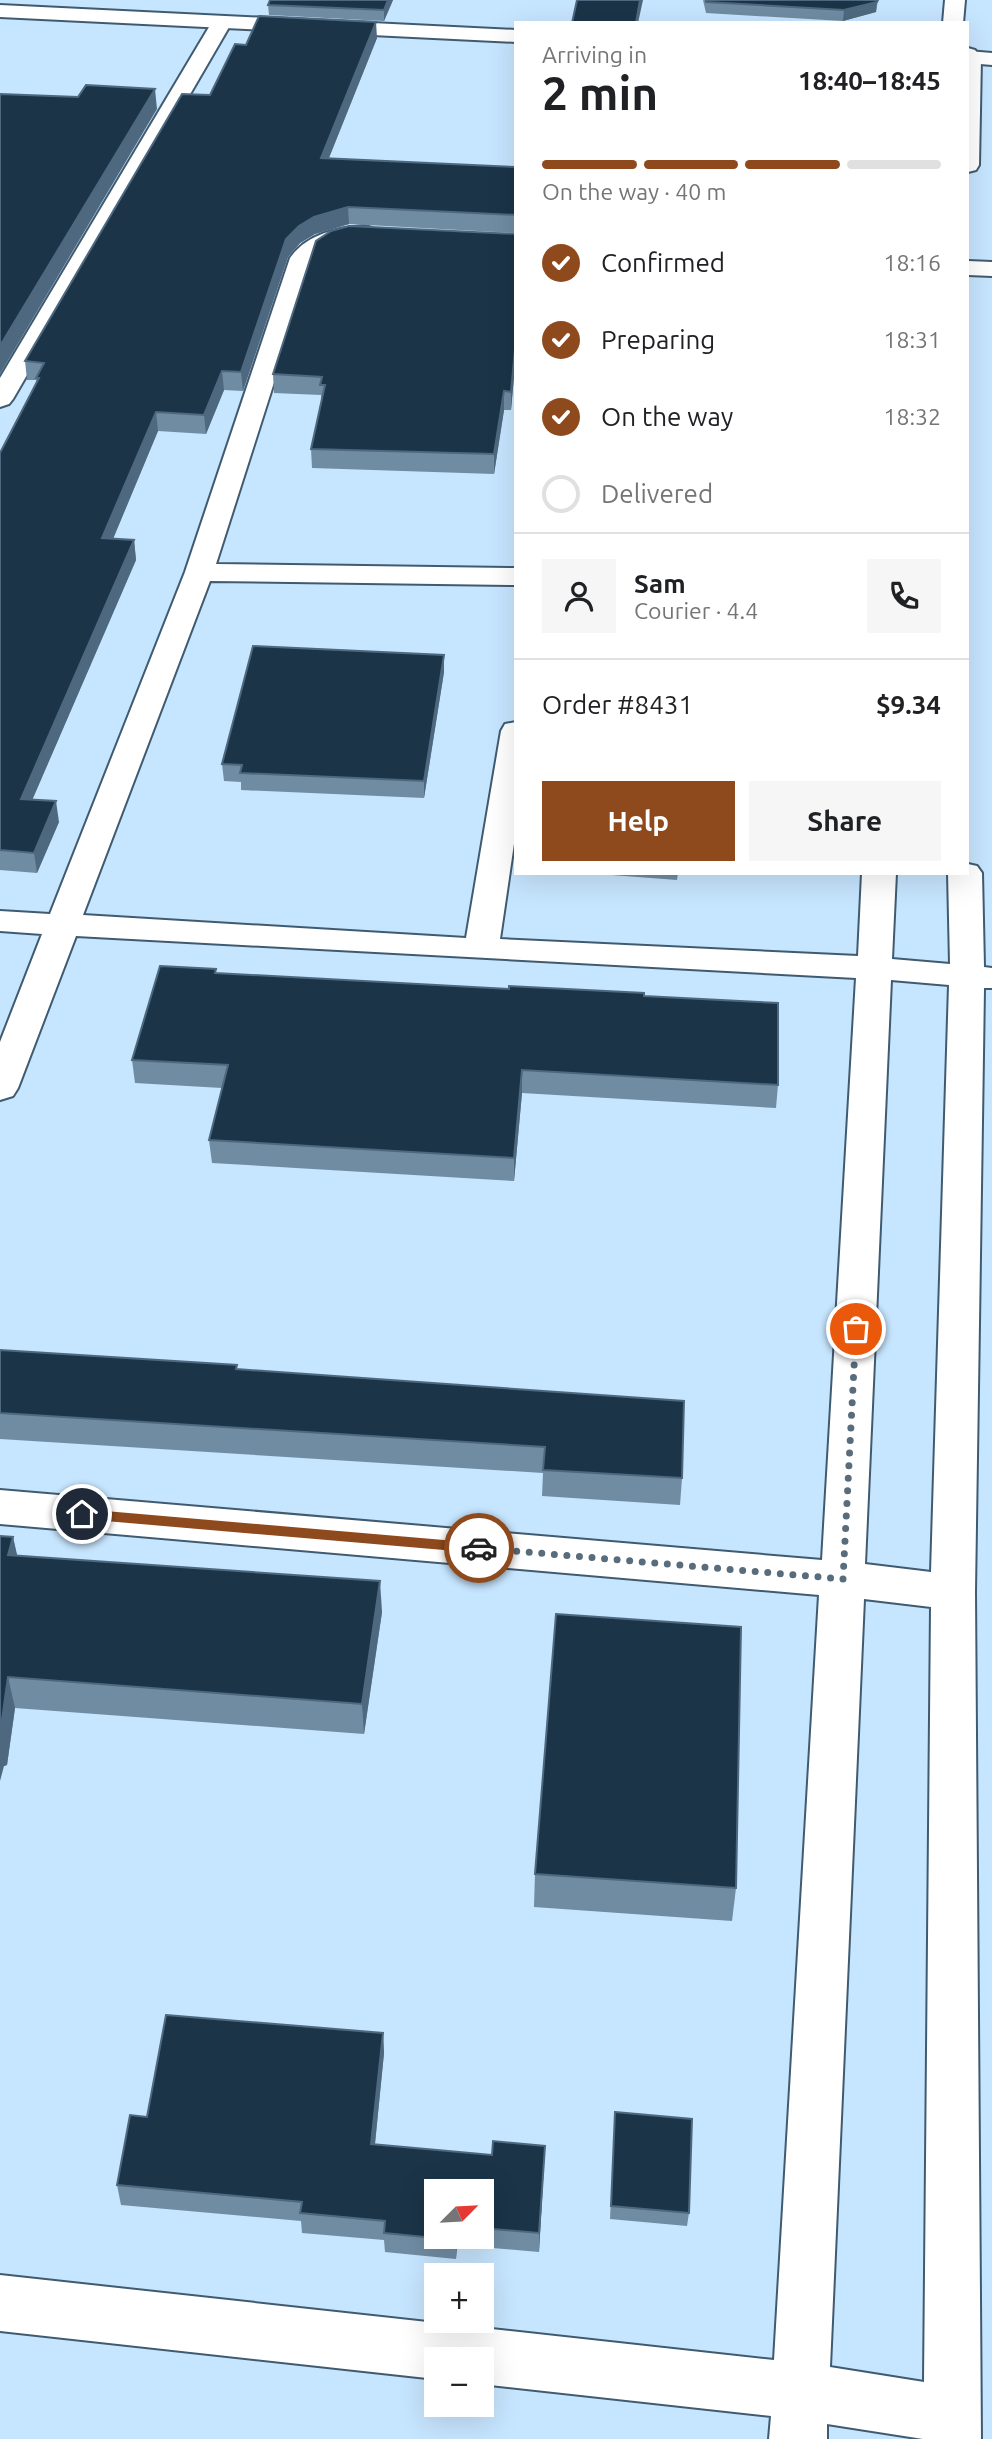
<!DOCTYPE html>
<html lang="en">
<head>
<meta charset="utf-8">
<style>
  :root { --surface:#fff; --page:#f6f6f6; --text:#202124; --muted:#757577; --line:#e0e0e0; --accent:#8e4a1c }
  body { margin:0; font-family:Ubuntu,sans-serif; background:var(--page); color:var(--text); height:100vh; display:flex; flex-direction:column; font-size:26px; white-space:nowrap }
  * { box-sizing:border-box; margin:0 }
  p { font-size:23px; color:var(--muted) }
  .icon { flex:none; width:38px; height:38px; fill:none; stroke:currentColor; stroke-width:2; stroke-linecap:round; stroke-linejoin:round }
  .map { position:relative; flex:1; overflow:hidden }
  .side { position:absolute; left:514px; top:21px; width:455px; height:854px; display:flex; flex-direction:column; background:var(--surface); border-radius:0px; box-shadow:0 7px 28px #0002 }
  .side>* { flex:none }
  .needle { width:46px; rotate:66deg }
  .fabs { position:absolute; left:424px; top:2179px; display:grid; gap:14px }
  .fabs a { display:grid; place-items:center; width:70px; height:70px; border-radius:0px; background:var(--surface); box-shadow:0 7px 28px #0002; font-size:35px }
  .pin { position:absolute; display:grid; place-items:center; width:60px; height:60px; color:#fff; margin:-30px; border:4px solid #fff; border-radius:50%; box-shadow:0 2px 7px #0007 }
  .courier { position:absolute; display:grid; place-items:center; width:70px; height:70px; margin:-35px; border:5px solid #8e4a1c; border-radius:50%; background:#fff; color:#222; box-shadow:0 2px 9px #0007 }
  .summary em { font-style:normal; font-weight:600 }
  .summary div { display:flex; flex-direction:column-reverse }
  .summary { display:flex; align-items:center; justify-content:space-between; height:119px; padding:0 28px }
  h1 { font-size:46px; font-weight:600; line-height:52px }
  .bar { display:grid; grid-template-columns:repeat(4,1fr); gap:10px 7px; align-content:center; height:84px; padding:0 28px }
  .bar i { height:9px; border-radius:5px; background:var(--line) }
  .bar .current { background:var(--accent) }
  .bar p { grid-column:span 4 }
  .line { display:flex; align-items:center; gap:18px; padding:0 28px; border-top:2px solid var(--line) }
  .line div { flex:1 }
  .round { display:grid; place-items:center; flex:none; width:74px; height:74px; border-radius:0px; background:var(--page) }
  ol { padding:0 28px; list-style:none }
  li { display:flex; align-items:center; gap:21px; height:77px }
  li p { margin-inline-start:auto }
  li .icon { padding:7px; border-radius:50%; background:var(--accent); color:#fff; stroke-width:4 }
  li:last-child { color:var(--muted) }
  li i { width:38px; height:38px; border:4px solid var(--line); border-radius:50% }
  .action { display:flex; gap:14px; margin-top:auto; padding:14px 28px }
  .action a { flex:1; height:80px; border-radius:0px; background:var(--accent); color:#fff; font-size:28px; font-weight:600; line-height:80px; text-align:center }
  .action a+a { background:var(--page); color:var(--text) }
  .map>svg:first-child { display:block }
  .lines { fill:none; stroke-linecap:round; stroke-linejoin:round }
  .minor-casing { stroke:#405b70; stroke-width:4 }
  .major-casing { stroke:#405b70; stroke-width:4 }
  .minor { fill:#fff; fill-rule:evenodd }
  .major { fill:#fff; fill-rule:evenodd }
  .wall { fill:#708ca3; fill-rule:evenodd }
  .shaded-wall { fill:#4e697f }
  .building { fill:#1b3448; stroke:#4e697f; stroke-width:2 }
  .route { fill:#8e4a1c }
  .done { stroke:#596c7b; stroke-width:7; stroke-dasharray:0 12.6 }
</style>
</head>
<body>
<div class="map">
<svg width="992" height="2439" viewBox="0 0 992 2439">
  <rect width="100%" height="100%" fill="#c6e5fe"/>
  <g class="lines">
    <defs>
      <g id="minor">
        <polygon points="945,0 965,0 963,23 943,23"/>
        <polygon points="222,16 229,18 232,22 13,399 9,404 0,407 0,378 212,22 215,18"/>
        <polygon points="968,48 975,50 981,58 979,165 976,170 968,172"/>
        <path d="M 364,226 L 372,228 L 376,233 L 372,238 L 338,243 L 313,260 L 216,564 L 516,568 L 516,585 L 210,581 L 83,915 L 466,938 L 501,731 L 505,724 L 516,722 L 516,830 L 500,939 L 858,956 L 862,873 L 896,873 L 892,959 L 950,964 L 948,873 L 968,873 L 968,864 L 977,866 L 982,873 L 984,967 L 992,968 L 992,988 L 984,988 L 975,1592 L 981,2439 L 923,2439 L 827,2424 L 827,2439 L 769,2439 L 771,2416 L 481,2384 L 481,2359 L 436,2359 L 436,2379 L 0,2331 L 0,2275 L 774,2360 L 819,1595 L 0,1524 L 0,1490 L 822,1560 L 856,978 L 76,936 L 18,1088 L 13,1096 L 0,1100 L 0,1042 L 42,934 L 0,931 L 0,911 L 50,914 L 185,572 L 290,258 C 307,234 336,228 364,226 ZM 891,980 L 949,985 L 931,1572 L 865,1564 ZM 864,1599 L 931,1607 L 924,2382 L 830,2367 Z"/>
        <polygon points="968,261 992,262 992,276 968,275"/>
      </g>
      <g id="major">
        <polygon points="0,5 516,30 516,42 0,17"/>
        <polygon points="968,51 992,53 992,65 968,63"/>
      </g>
    </defs>
    <use href="#minor" class="minor-casing"/>
    <use href="#major" class="major-casing"/>
    <use href="#minor" class="minor"/>
    <use href="#major" class="major"/>
  </g>
  <g class="wall">
    <polygon points="270,0 393,0 384,21 269,15 268,5"/>
    <polygon points="703,0 878,0 876,12 843,21 706,13"/>
    <polygon points="377,38 329,158 516,167 516,233 349,224 315,234 300,243 288,257 243,391 224,390 206,434 158,431 113,539 134,540 136,560 32,800 59,822 37,873 0,870 0,453 36,384 36,380 27,380 25,361 246,45"/>
    <polygon points="516,234 516,355 511,410 504,410 494,474 312,468 311,449 321,403 321,395 274,393 273,374"/>
    <polygon points="444,655 444,672 424,798 241,790 241,782 224,781 222,764"/>
    <polygon points="585,873 678,873 677,880"/>
    <polygon points="217,973 644,996 778,1085 776,1108 522,1093 514,1181 212,1163 209,1140 222,1088 135,1083 132,1060"/>
    <polygon points="0,1350 237,1365 237,1369 682,1478 680,1505 542,1496 543,1473 0,1439"/>
    <polygon points="13,1537 17,1556 382,1612 364,1734 15,1708 7,1765 4,1766"/>
    <polygon points="535,1874 736,1888 732,1921 534,1907"/>
    <path d="M 383,2033 L 384,2053 L 375,2144 L 544,2165 L 539,2252 L 457,2245 L 456,2259 L 385,2252 L 384,2240 L 302,2233 L 301,2221 L 121,2205 L 117,2185 L 147,2117 ZM 481,2191 L 481,2236 L 436,2236 Z"/>
    <polygon points="615,2112 689,2213 687,2226 610,2219"/>
  </g>
  <g class="shaded-wall">
    <polygon points="388,0 393,0 384,21 384,10"/>
    <polygon points="640,0 643,0 638,23 636,23"/>
    <polygon points="877,2 876,12 843,21 844,10"/>
    <polygon points="376,22 377,38 322,175 321,158"/>
    <polygon points="155,89 157,109 0,374 0,346"/>
    <polygon points="348,207 349,224 315,234 300,243 288,257 243,391 241,372 286,239 299,226 314,217"/>
    <polygon points="516,338 516,355 511,410 511,392"/>
    <polygon points="222,371 224,390 206,434 204,415"/>
    <polygon points="504,391 504,410 494,474 494,454"/>
    <polygon points="156,412 158,431 105,558 102,538"/>
    <polygon points="134,540 136,560 24,819 21,799"/>
    <polygon points="444,655 444,672 424,798 424,781"/>
    <polygon points="56,801 59,822 37,873 34,853"/>
    <polygon points="522,1070 522,1093 514,1181 514,1158"/>
    <polygon points="13,1537 20,1568 8,1555"/>
    <polygon points="380,1581 382,1612 364,1734 362,1704"/>
    <polygon points="8,1677 15,1708 7,1765 4,1766 0,1781 0,1734"/>
    <polygon points="383,2033 384,2053 373,2163 371,2144"/>
    <polygon points="545,2146 544,2165 539,2252 539,2233"/>
    <polygon points="456,2236 457,2236 457,2245 456,2259"/>
  </g>
  <g class="building">
    <polygon points="270,0 388,0 384,10 268,5"/>
    <polygon points="577,0 640,0 636,23 572,23"/>
    <polygon points="706,0 878,0 877,2 844,10 706,2"/>
    <polygon points="259,16 376,22 321,158 516,167 516,215 348,207 314,217 299,226 286,239 241,372 222,371 204,415 156,412 102,538 134,540 21,799 56,801 34,853 0,850 0,453 39,378 36,378 44,363 25,361 182,94 210,95 235,44 246,45"/>
    <polygon points="86,85 155,89 0,346 0,94 78,97"/>
    <polygon points="349,226 516,234 516,338 511,392 504,391 494,454 311,449 325,385 320,385 322,377 273,374 316,241 331,231"/>
    <polygon points="253,646 444,655 424,781 240,773 242,765 222,764"/>
    <polygon points="160,966 216,969 215,973 509,989 509,986 644,993 644,996 778,1003 778,1085 522,1070 514,1158 209,1140 228,1065 132,1060"/>
    <polygon points="0,1350 237,1365 236,1369 684,1401 682,1478 543,1470 545,1447 0,1413"/>
    <polygon points="0,1536 13,1537 8,1555 380,1581 362,1704 8,1677 0,1734"/>
    <polygon points="556,1614 741,1627 736,1888 535,1874"/>
    <polygon points="166,2015 383,2033 371,2144 492,2155 493,2141 545,2146 539,2233 481,2228 481,2191 436,2191 436,2236 456,2236 456,2240 384,2233 385,2221 300,2213 302,2202 117,2185 130,2115 147,2117"/>
    <polygon points="615,2112 692,2119 689,2213 611,2206"/>
  </g>
  <polygon class="route" points="82,1509 479,1543 486,1548 479,1553 82,1519 75,1514"/>
  <g class="lines">
    <polyline class="done" points="479,1548 843,1579 856,1329"/>
  </g>
</svg>
<div class="fabs">
<a><svg class="needle" viewBox="-14 -14 28 28"><path d="M0-13l5 13h-10z" fill="#e53935"/><path d="M0 13l5-13h-10z" fill="#757577"/></svg></a>
<a>+</a>
<a>−</a>
</div>
<div class="pin" style="left:856px;top:1329px;background:#ea580c"><svg class="icon" aria-label="bag" viewBox="0 0 24 24"><path d="M5 8h14l-1 12H6zM9 8a3 3 0 0 1 6 0"/></svg></div>
<div class="pin" style="left:82px;top:1514px;background:#1f2937"><svg class="icon" aria-label="home" viewBox="0 0 24 24"><path d="M3 11l9-7 9 7M6 9v11h12V9"/></svg></div>
<div class="courier" style="left:479px;top:1548px"><svg class="icon" aria-label="car" viewBox="0 0 24 24"><path d="M5 17H2v-5l4-1 3-4h7l3 4 3 1v5h-3M9 17h6M6 11h13"/><circle cx="7" cy="17" r="2"/><circle cx="17" cy="17" r="2"/></svg></div>
<section class="side">
<div class="summary"><div><h1>2 min</h1><p>Arriving in</p></div><em>18:40–18:45</em></div>
<div class="bar"><i class="current"></i><i class="current"></i><i class="current"></i><i></i><p>On the way · 40 m</p></div>
<ol>
<li><svg class="icon" aria-label="check" viewBox="0 0 24 24"><path d="M5 12l5 5 9-10"/></svg>Confirmed<p>18:16</p></li>
<li><svg class="icon" aria-label="check" viewBox="0 0 24 24"><path d="M5 12l5 5 9-10"/></svg>Preparing<p>18:31</p></li>
<li><svg class="icon" aria-label="check" viewBox="0 0 24 24"><path d="M5 12l5 5 9-10"/></svg>On the way<p>18:32</p></li>
<li><i></i>Delivered</li>
</ol>
<div class="line" style="height:126px"><a class="round"><svg class="icon" aria-label="person" viewBox="0 0 24 24"><circle cx="12" cy="8" r="4"/><path d="M4 21q1-7 8-7t8 7"/></svg></a><div><b>Sam</b><p>Courier · 4.4</p></div><a class="round"><svg class="icon" aria-label="phone" viewBox="0 0 24 24"><path d="M5 4h4l2 5-3 2q2 4 5 5l2-3 5 2v4C11 20 4 13 5 4z"/></svg></a></div>
<div class="line" style="height:91px"><div>Order #8431</div><b>$9.34</b></div>
<div class="action"><a>Help</a><a>Share</a></div>
</section>
</div>
</body>
</html>
